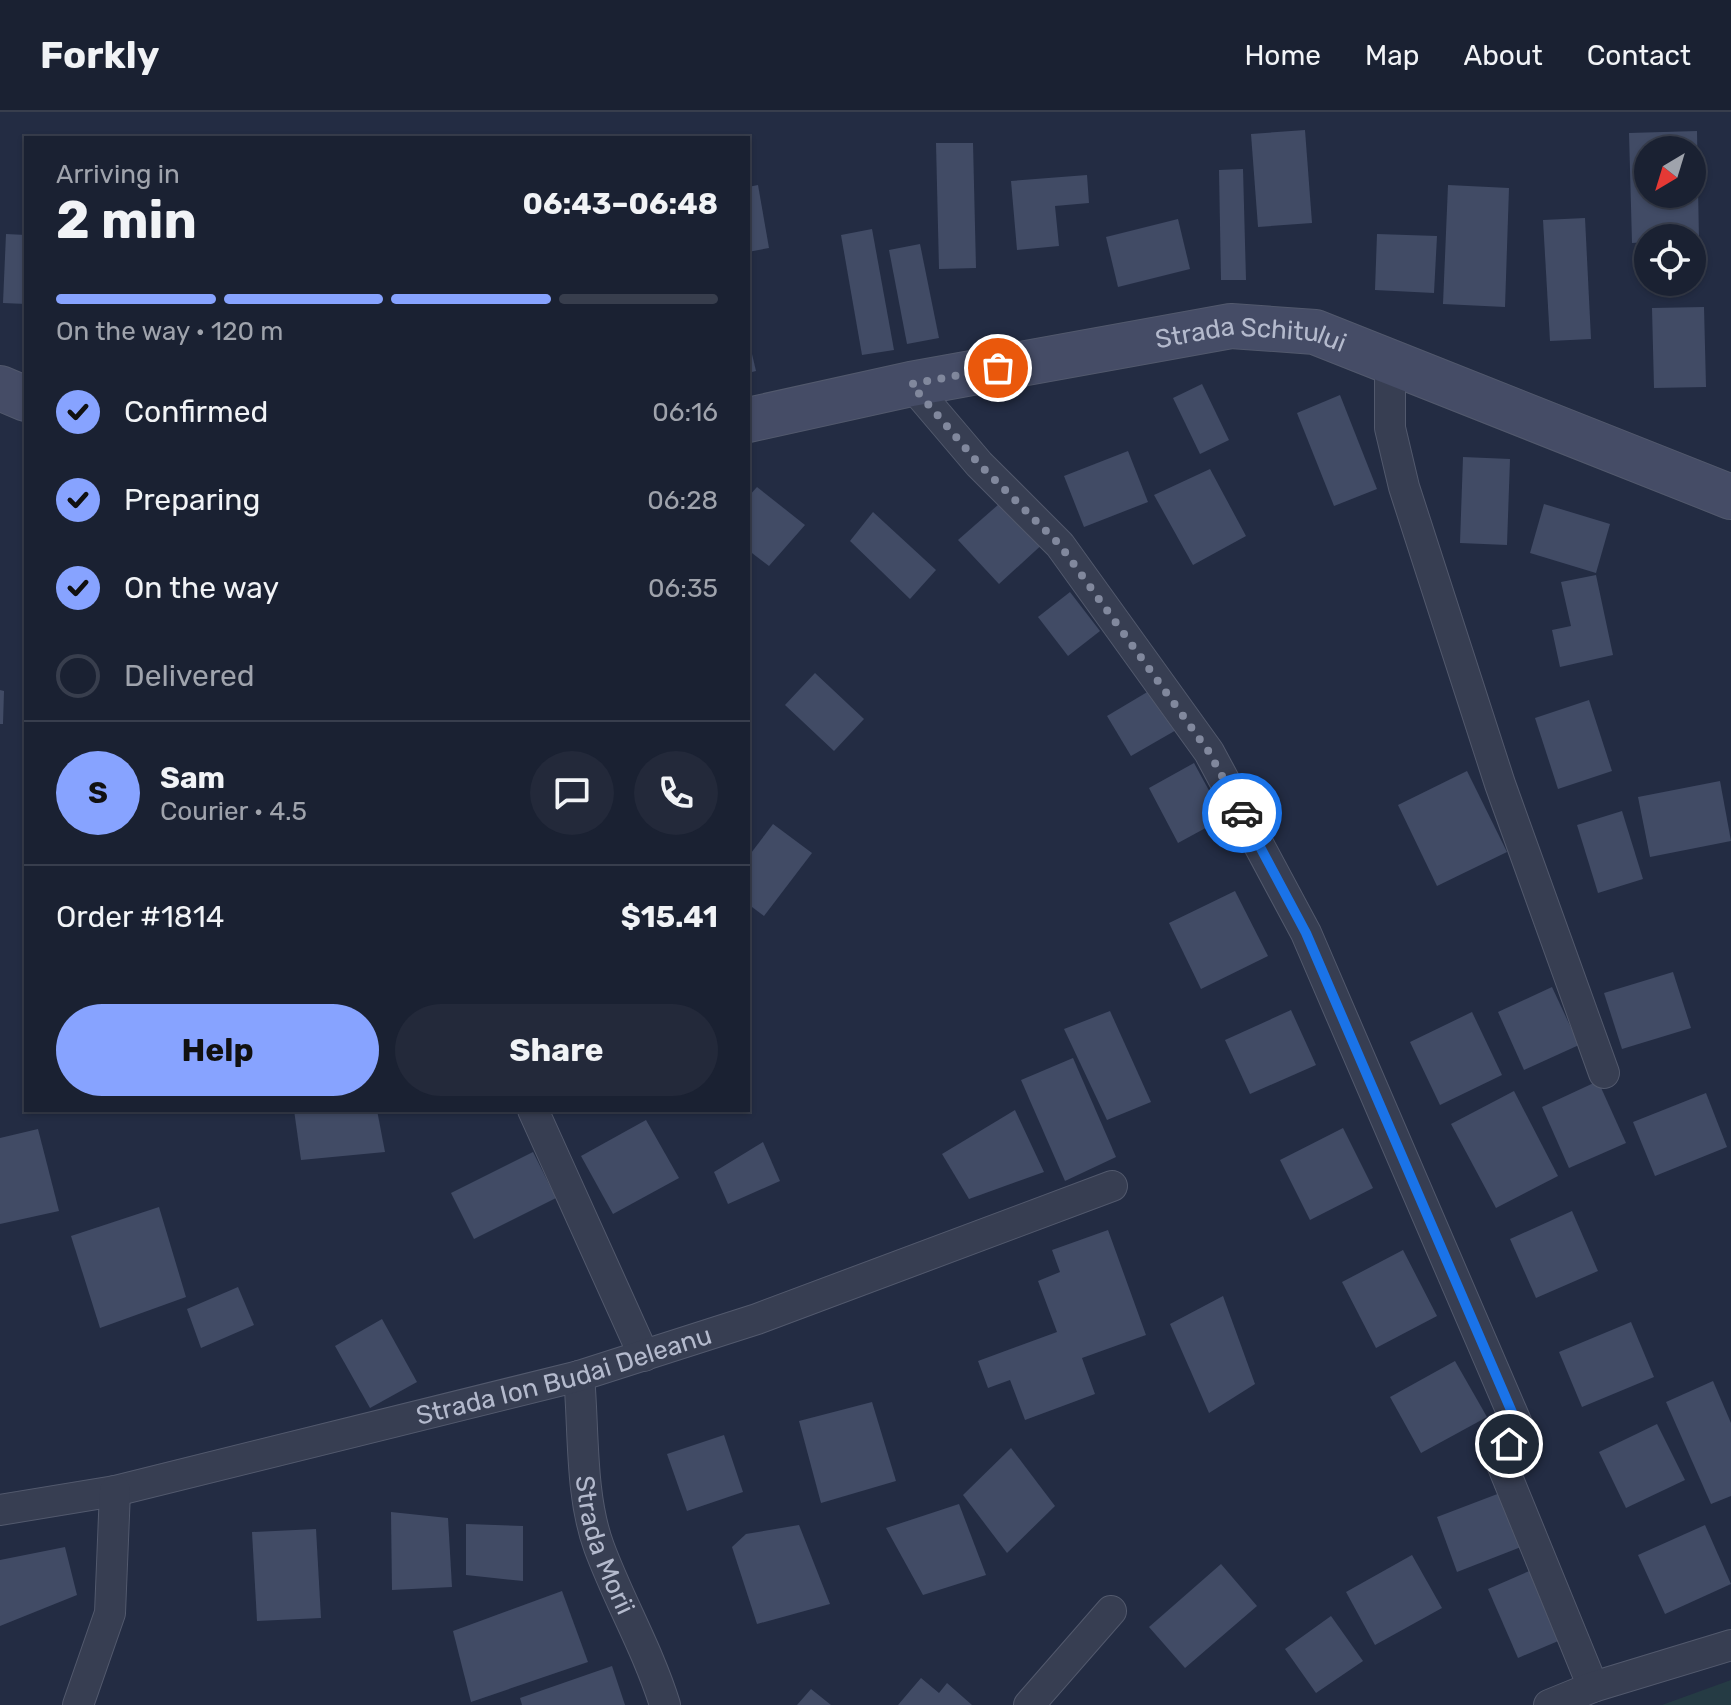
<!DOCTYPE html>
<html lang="en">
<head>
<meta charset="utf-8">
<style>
  :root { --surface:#1a2132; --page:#23293a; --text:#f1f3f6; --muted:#9fa3ac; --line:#383e4d; --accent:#87a3ff }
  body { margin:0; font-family:Rubik,sans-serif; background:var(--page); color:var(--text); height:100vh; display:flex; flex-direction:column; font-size:30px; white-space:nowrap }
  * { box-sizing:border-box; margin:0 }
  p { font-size:26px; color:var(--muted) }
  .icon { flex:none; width:44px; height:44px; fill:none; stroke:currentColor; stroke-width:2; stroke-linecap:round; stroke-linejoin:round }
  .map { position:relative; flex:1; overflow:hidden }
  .drawer { position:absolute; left:24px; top:24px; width:726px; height:976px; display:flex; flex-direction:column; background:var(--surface); border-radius:0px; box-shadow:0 2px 6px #0004,0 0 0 2px var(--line) }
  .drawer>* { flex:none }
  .needle { width:52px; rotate:218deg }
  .buttons { position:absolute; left:1634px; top:24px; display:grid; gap:16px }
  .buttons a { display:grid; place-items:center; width:72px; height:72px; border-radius:50%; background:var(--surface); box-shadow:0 2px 6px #0004,0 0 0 2px var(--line); font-size:40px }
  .pin { position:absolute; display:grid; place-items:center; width:68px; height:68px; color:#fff; margin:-34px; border:4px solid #fff; border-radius:50%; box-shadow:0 2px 8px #0007 }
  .courier { position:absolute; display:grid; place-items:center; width:80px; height:80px; margin:-40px; border:6px solid #1a73e8; border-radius:50%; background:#fff; color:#222; box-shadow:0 2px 10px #0007 }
  .head em { font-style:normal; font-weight:700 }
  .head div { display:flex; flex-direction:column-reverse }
  .head { display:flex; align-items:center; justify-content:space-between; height:136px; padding:0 32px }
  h1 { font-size:52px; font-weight:700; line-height:60px }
  .bar { display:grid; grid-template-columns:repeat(4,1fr); gap:12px 8px; align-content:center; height:96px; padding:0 32px }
  .bar i { height:10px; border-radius:6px; background:var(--line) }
  .bar .current { background:var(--accent) }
  .bar p { grid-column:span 4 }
  .line { display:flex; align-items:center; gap:20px; padding:0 32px; border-top:2px solid var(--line) }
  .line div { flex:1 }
  .round { display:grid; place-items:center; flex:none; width:84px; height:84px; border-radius:42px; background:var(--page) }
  ol { padding:0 32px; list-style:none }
  li { display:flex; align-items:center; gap:24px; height:88px }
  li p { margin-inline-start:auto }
  li .icon { padding:8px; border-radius:50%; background:var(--accent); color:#111; stroke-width:4 }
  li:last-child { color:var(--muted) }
  li i { width:44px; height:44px; border:4px solid var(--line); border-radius:50% }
  .action { display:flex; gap:16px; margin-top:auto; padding:16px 32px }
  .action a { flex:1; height:92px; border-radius:48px; background:var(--accent); color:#111; font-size:32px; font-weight:700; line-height:92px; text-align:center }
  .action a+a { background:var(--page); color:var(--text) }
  header { display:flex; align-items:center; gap:48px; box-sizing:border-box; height:112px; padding:0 40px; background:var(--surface); border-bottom:2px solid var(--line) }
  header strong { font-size:38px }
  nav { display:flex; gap:44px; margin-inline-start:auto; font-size:28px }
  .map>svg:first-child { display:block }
  .green { fill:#253b44 }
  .building { fill:#414b65; fill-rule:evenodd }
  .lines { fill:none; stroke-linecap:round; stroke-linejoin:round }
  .minor-casing { stroke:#52596d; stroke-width:32 }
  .secondary-casing { stroke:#52596d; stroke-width:46 }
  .minor { stroke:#373e52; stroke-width:30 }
  .secondary { stroke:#454c66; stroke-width:44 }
  .done { stroke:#81889d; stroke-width:8; stroke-dasharray:0 14.4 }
  .route { stroke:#1a73e8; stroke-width:10 }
  .labels { text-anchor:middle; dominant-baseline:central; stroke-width:6; stroke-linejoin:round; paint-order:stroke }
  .street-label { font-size:26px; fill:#b4bacd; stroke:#1c2338 }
</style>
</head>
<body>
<header>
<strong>Forkly</strong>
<nav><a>Home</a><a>Map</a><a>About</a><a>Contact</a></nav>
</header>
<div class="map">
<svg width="1731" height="1593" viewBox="0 0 1731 1593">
  <rect width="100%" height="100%" fill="#232c43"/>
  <polygon class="green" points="1731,1568 1731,1593 1662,1593"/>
  <g class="building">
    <polygon points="1305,18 1312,111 1258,115 1251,22"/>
    <path d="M 1697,19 L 1699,129 L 1692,129 L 1692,126 L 1648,126 L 1648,130 L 1632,131 L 1629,21 ZM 1648,38 L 1692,38 L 1692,82 L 1648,82 Z"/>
    <polygon points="936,31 973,31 976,156 939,157"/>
    <polygon points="1243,57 1246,168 1221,168 1219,58"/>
    <polygon points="1087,63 1089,91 1055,94 1059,134 1017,138 1011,69"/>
    <polygon points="758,73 769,136 748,140 748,75"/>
    <polygon points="1448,73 1509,76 1505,195 1443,192"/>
    <polygon points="1585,106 1591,227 1550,229 1543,108"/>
    <polygon points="1178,107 1190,157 1118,175 1106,125"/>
    <polygon points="872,117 894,238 862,243 841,123"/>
    <polygon points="6,122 26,123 26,192 3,191"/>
    <polygon points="1377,122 1437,124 1434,181 1375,178"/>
    <polygon points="920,132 939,226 907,232 889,138"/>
    <polygon points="1704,195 1706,275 1654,276 1652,196"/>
    <polygon points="748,225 756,259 748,261"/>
    <polygon points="1202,272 1229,328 1200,342 1173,286"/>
    <polygon points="1340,283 1377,377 1334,394 1297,301"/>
    <polygon points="1128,339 1148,390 1084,415 1064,364"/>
    <polygon points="1463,345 1510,347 1507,433 1460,431"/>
    <polygon points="1210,357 1246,424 1193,453 1154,383"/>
    <polygon points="757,375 805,413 769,454 748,438 748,385"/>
    <polygon points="1007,385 1047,428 999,472 958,428"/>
    <polygon points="1544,392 1610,412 1596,461 1530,441"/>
    <polygon points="873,400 936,458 910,487 850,429"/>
    <polygon points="1596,463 1613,543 1560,555 1552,518 1571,514 1561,470"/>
    <polygon points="1070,480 1100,519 1068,544 1038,505"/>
    <polygon points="815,561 864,607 834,639 785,593"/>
    <polygon points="1154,576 1178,617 1131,644 1107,604"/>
    <polygon points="0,578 4,579 3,612 0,612"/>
    <polygon points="1589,588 1612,659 1558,677 1535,606"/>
    <polygon points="1194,651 1224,706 1178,731 1149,676"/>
    <polygon points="1467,659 1507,740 1437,774 1398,693"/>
    <polygon points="1720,669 1731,729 1650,745 1638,685"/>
    <polygon points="1622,699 1643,767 1598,781 1577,713"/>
    <polygon points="773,712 812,741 764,804 748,792 748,745"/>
    <polygon points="1235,779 1268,844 1201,877 1169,811"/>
    <polygon points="1673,860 1691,916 1622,937 1604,881"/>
    <polygon points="1552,875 1579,933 1524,958 1498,900"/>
    <polygon points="1291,898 1316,953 1250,982 1225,928"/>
    <polygon points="1110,899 1151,990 1107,1008 1064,917"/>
    <polygon points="1472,900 1502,963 1440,993 1410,930"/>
    <polygon points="1073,946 1116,1045 1065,1069 1021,968"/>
    <polygon points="1598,969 1626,1031 1569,1056 1542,995"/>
    <polygon points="1514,979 1558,1064 1496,1096 1451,1012"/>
    <polygon points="1706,981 1727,1035 1655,1064 1633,1010"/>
    <polygon points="294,998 377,998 385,1040 301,1048"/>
    <polygon points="1015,998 1044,1060 969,1087 942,1042"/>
    <polygon points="646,1008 679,1066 613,1102 581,1044"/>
    <polygon points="1343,1016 1373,1076 1310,1108 1280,1048"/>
    <polygon points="38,1017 59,1099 0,1112 0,1026"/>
    <polygon points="763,1030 780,1069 728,1092 714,1060"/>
    <polygon points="533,1040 556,1086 474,1127 451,1081"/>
    <polygon points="159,1095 186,1185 100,1216 71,1124"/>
    <polygon points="1572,1099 1598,1159 1536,1186 1510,1127"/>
    <polygon points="1108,1118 1146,1223 1082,1246 1095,1282 1025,1308 1010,1268 988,1276 978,1249 1057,1220 1038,1169 1060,1160 1052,1138"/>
    <polygon points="1403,1138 1437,1204 1376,1236 1342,1170"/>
    <polygon points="238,1175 254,1213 201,1236 187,1197"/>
    <polygon points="1223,1184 1255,1272 1209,1301 1170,1212"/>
    <polygon points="382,1207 417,1270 370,1296 335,1234"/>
    <polygon points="1631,1210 1654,1265 1582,1295 1559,1240"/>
    <polygon points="1455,1249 1487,1305 1421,1341 1390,1285"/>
    <polygon points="1713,1269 1731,1311 1731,1384 1711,1392 1666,1290"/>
    <polygon points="872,1290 896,1369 821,1391 799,1309"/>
    <polygon points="1657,1312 1685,1368 1626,1396 1599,1340"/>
    <polygon points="724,1323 743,1380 687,1399 667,1342"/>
    <polygon points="1011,1336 1055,1394 1007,1441 963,1383"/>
    <polygon points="1500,1381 1521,1435 1457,1460 1437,1405"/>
    <polygon points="959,1392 986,1463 923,1483 886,1416"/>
    <polygon points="391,1400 448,1406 452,1475 392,1478"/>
    <polygon points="466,1412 523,1414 523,1469 466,1463"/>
    <polygon points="799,1413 830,1492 757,1512 732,1435 746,1422"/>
    <polygon points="1705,1413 1731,1472 1665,1502 1638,1443"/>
    <polygon points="316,1417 321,1506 257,1509 252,1420"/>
    <polygon points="65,1435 77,1483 0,1514 0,1448"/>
    <polygon points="1412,1443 1442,1496 1375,1533 1346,1480"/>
    <polygon points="1221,1452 1257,1494 1185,1556 1149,1515"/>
    <polygon points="1534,1457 1563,1527 1518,1546 1488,1477"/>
    <polygon points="562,1479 588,1550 471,1590 453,1519"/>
    <polygon points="1331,1504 1363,1549 1316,1581 1285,1537"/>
    <polygon points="612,1554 625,1593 522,1593 520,1586"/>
    <polygon points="921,1566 939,1581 947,1571 972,1593 898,1593"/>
    <polygon points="811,1577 831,1593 797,1593"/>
  </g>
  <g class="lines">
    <defs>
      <g id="minor">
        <polyline points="1390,247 1390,316 1404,375 1500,672 1604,961"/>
        <polyline points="911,272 979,352 1060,433 1209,640 1306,821 1520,1319 1499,1345 1593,1575"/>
        <polyline points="533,998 644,1244"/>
        <path id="s1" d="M 579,1264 C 584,1319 580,1383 599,1435 C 619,1489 648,1538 665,1593"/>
        <path id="s2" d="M 0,1398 L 115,1379 L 579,1264 L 757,1207 L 1112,1074"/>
        <polyline points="78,1593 110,1501 115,1379"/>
        <polyline points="1029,1593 1111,1499"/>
        <polyline points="1549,1593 1593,1575 1731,1533"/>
      </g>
      <g id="secondary">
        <polyline points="0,276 26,287"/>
        <path id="s3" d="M 748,308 L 911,272 L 1231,214 L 1315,220 L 1731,385"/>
      </g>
    </defs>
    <use href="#minor" class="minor-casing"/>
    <use href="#secondary" class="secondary-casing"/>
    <use href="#minor" class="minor"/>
    <use href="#secondary" class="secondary"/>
  </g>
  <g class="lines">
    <polyline class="done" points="998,256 911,272 979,352 1060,433 1209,640 1242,701"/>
    <polyline class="route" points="1242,701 1306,821 1508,1291 1520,1319 1509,1332"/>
  </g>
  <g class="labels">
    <g class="street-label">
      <text stroke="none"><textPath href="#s3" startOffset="512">Strada Schitului</textPath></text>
      <text stroke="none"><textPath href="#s2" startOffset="580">Strada Ion Budai Deleanu</textPath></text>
      <text stroke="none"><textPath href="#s1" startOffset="172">Strada Morii</textPath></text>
    </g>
  </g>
</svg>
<div class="buttons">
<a><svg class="needle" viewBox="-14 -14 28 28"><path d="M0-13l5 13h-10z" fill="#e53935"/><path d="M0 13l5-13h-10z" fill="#9fa3ac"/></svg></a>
<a><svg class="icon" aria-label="locate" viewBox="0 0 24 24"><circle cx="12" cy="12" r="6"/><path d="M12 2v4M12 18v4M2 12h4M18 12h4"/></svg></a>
</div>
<div class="pin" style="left:998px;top:256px;background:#ea580c"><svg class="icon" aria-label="bag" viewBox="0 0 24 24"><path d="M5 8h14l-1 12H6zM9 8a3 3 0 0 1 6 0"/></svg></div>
<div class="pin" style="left:1509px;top:1332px;background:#1f2937"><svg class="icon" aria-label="home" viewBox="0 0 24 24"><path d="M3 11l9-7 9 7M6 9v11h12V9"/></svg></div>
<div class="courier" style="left:1242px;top:701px"><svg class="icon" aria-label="car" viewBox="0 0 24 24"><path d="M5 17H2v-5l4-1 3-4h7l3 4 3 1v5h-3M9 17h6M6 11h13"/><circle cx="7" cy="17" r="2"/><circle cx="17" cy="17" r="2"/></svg></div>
<section class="drawer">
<div class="head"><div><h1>2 min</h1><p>Arriving in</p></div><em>06:43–06:48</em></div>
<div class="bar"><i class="current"></i><i class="current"></i><i class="current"></i><i></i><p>On the way · 120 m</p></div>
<ol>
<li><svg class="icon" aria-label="check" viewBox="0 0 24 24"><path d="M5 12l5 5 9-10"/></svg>Confirmed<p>06:16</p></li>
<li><svg class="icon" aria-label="check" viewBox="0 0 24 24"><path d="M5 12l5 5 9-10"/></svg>Preparing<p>06:28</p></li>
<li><svg class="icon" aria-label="check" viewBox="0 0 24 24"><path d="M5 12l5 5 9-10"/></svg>On the way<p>06:35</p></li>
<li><i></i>Delivered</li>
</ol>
<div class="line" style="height:144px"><b class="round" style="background:var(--accent);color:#111">S</b><div><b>Sam</b><p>Courier · 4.5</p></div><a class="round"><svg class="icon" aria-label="chat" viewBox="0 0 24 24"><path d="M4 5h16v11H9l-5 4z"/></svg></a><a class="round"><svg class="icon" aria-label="phone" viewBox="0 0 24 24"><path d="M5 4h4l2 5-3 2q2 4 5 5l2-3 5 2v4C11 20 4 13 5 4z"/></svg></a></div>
<div class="line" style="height:104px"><div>Order #1814</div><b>$15.41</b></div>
<div class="action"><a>Help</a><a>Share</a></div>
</section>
</div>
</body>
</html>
